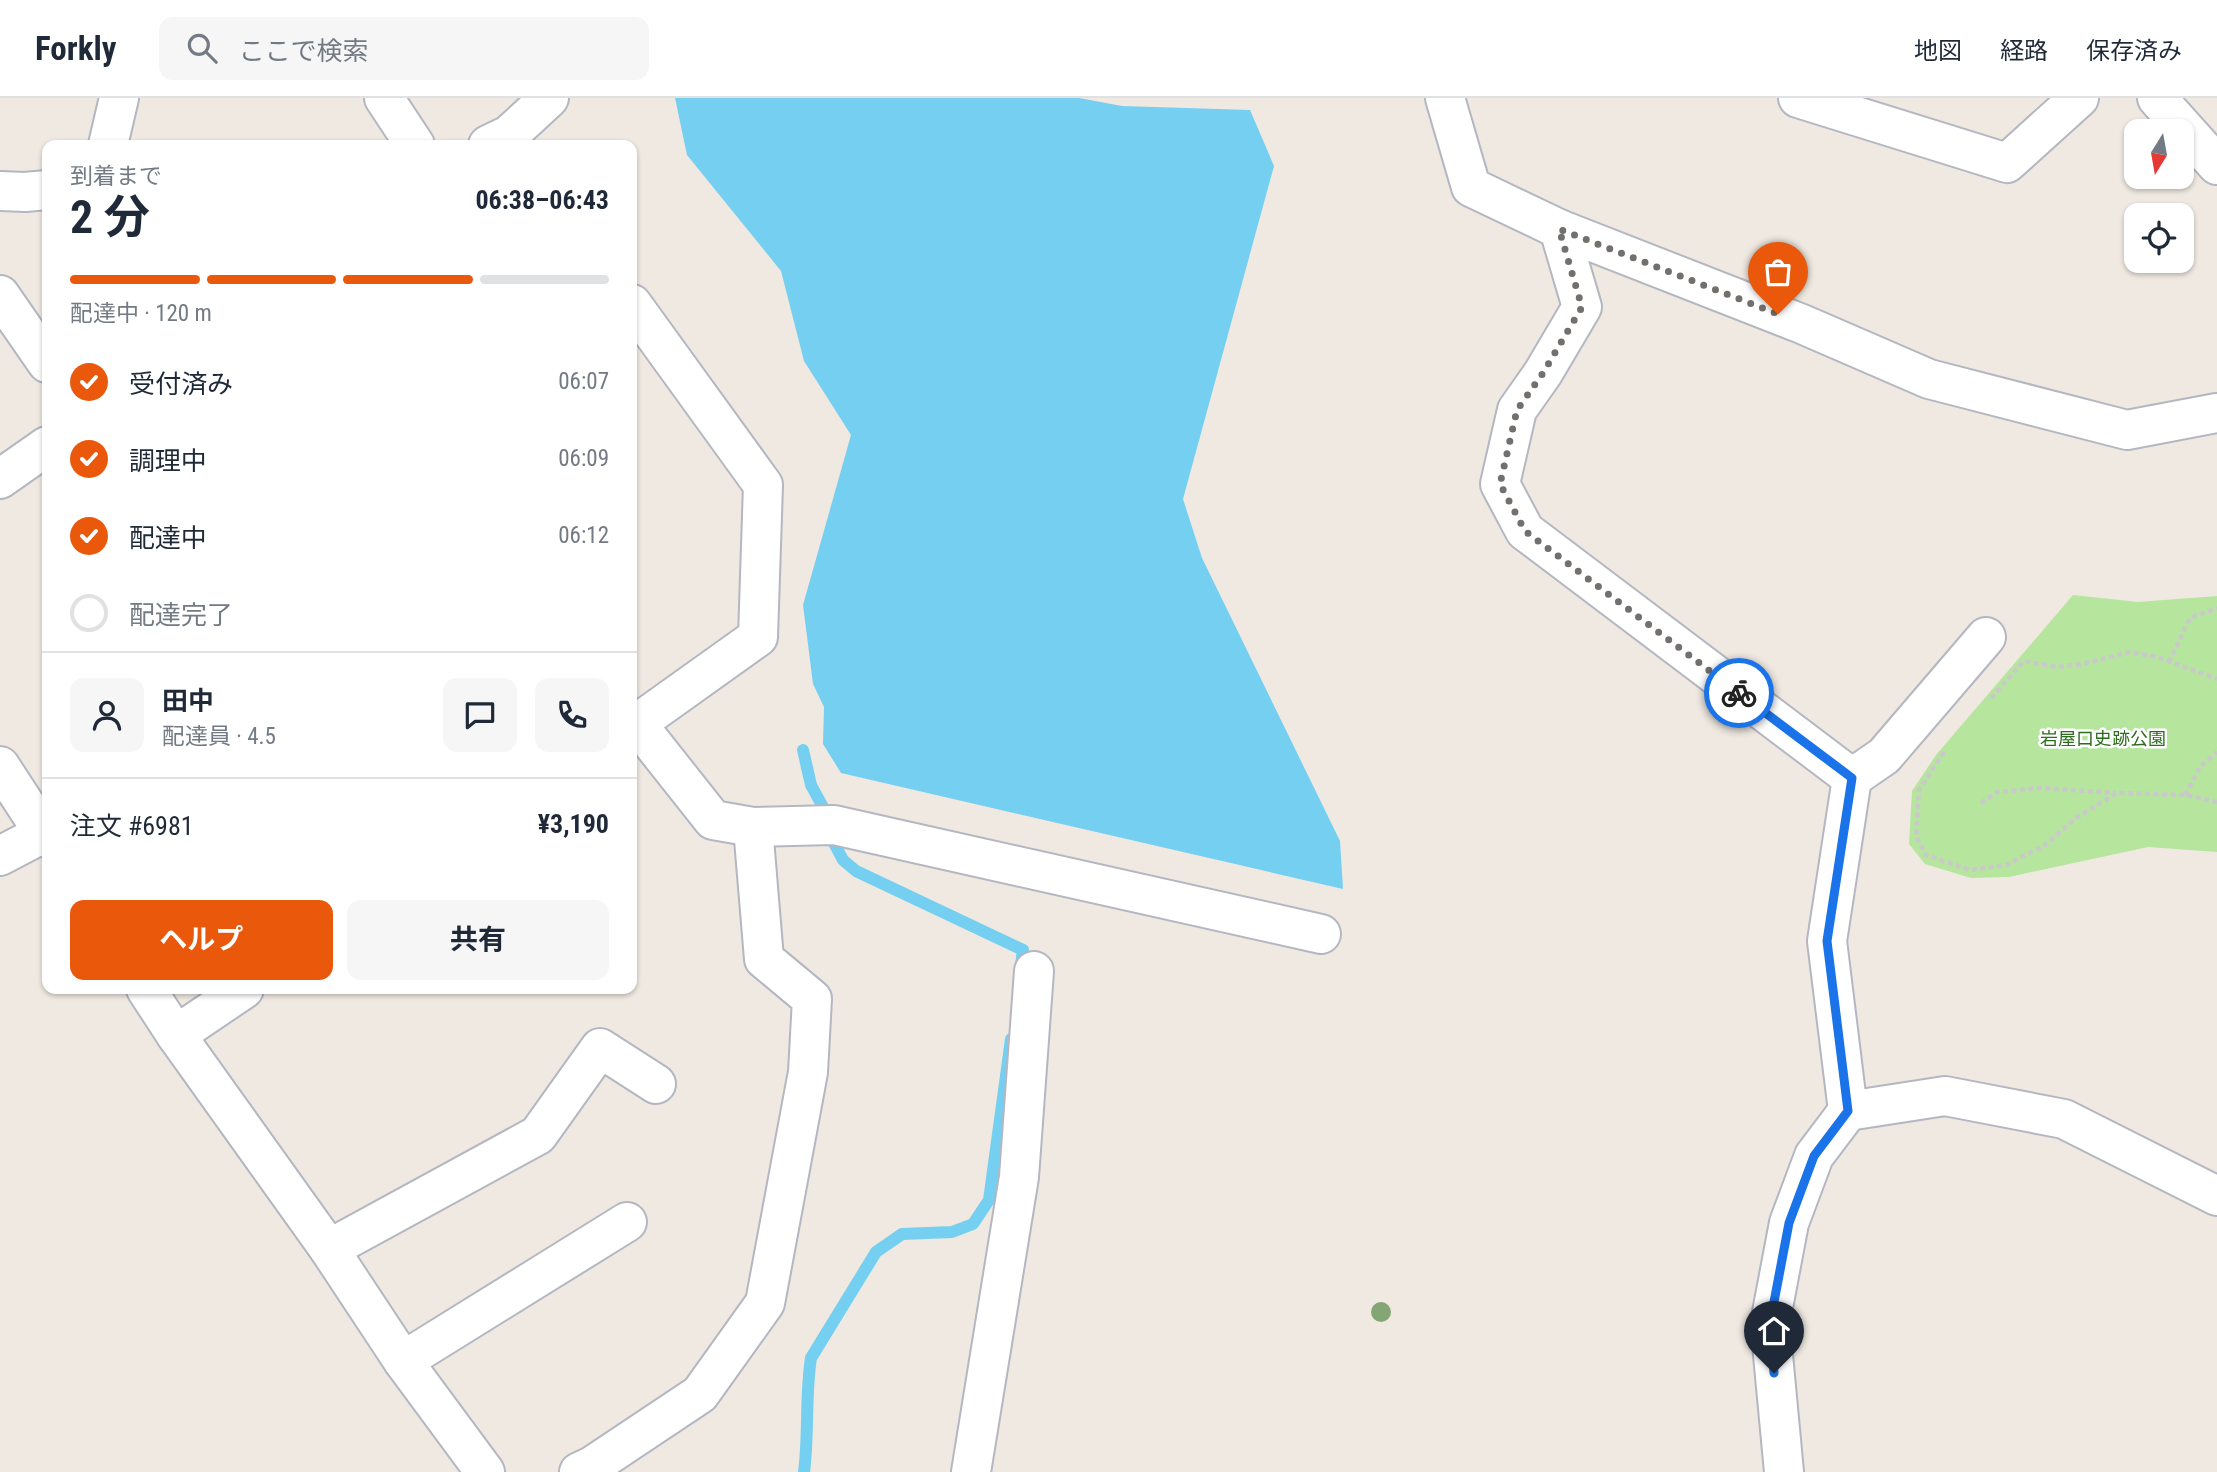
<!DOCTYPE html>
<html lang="ja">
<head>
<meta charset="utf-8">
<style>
  :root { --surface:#fff; --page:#f6f6f7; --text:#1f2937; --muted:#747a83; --line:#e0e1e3; --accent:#ea580c }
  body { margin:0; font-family:"Roboto Condensed","Noto Sans JP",sans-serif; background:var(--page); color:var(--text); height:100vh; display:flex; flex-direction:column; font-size:26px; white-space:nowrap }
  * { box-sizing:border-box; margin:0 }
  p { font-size:23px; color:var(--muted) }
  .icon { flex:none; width:38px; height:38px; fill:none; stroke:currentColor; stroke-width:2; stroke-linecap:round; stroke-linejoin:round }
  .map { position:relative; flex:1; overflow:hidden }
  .drawer { position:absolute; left:42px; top:42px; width:595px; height:854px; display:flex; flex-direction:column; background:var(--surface); border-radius:14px; box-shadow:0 2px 5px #0004 }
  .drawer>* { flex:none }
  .needle { width:46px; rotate:191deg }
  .fabs { position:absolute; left:2124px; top:21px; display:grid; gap:14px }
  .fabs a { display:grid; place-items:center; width:70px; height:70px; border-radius:14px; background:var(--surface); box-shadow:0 2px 5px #0004; font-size:35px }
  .pin { position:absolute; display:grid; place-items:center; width:60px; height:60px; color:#fff; margin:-72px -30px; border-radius:50% 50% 50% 0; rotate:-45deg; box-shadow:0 0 7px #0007 }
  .pin .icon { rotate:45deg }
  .courier { position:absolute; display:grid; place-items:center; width:70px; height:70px; margin:-35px; border:5px solid #1a73e8; border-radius:50%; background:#fff; color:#222; box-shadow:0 2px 9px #0007 }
  .head em { font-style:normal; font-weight:700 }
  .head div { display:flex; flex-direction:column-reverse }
  .head { display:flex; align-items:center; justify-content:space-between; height:119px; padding:0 28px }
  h1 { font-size:46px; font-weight:700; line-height:52px }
  .bar { display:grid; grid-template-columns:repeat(4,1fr); gap:10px 7px; align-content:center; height:84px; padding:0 28px }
  .bar i { height:9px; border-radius:5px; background:var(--line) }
  .bar .current { background:var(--accent) }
  .bar p { grid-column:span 4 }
  .line { display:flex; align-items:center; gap:18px; padding:0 28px; border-top:2px solid var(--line) }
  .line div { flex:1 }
  .round { display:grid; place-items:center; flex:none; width:74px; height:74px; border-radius:14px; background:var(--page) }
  ol { padding:0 28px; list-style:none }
  li { display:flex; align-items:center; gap:21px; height:77px }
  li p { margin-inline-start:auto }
  li .icon { padding:7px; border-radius:50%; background:var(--accent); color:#fff; stroke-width:4 }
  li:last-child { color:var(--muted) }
  li i { width:38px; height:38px; border:4px solid var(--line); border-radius:50% }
  .cta { display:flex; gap:14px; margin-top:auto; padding:14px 28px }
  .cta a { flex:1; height:80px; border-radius:14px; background:var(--accent); color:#fff; font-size:28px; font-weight:700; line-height:80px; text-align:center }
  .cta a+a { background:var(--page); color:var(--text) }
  header { display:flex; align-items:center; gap:42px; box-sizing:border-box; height:98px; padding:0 35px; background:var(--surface); border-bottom:2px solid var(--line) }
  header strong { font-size:33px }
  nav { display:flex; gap:38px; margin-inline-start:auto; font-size:24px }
  .search { width:490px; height:63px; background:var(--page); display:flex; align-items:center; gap:18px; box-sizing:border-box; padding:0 24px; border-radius:14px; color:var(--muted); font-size:26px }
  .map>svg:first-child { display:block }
  .green { fill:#b6e59e }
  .water { fill:#75cff0 }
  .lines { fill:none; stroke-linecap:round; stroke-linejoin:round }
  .stream { stroke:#75cff0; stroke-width:12 }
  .minor-casing { stroke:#b4b7c1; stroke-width:42 }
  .path { stroke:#c9c9c9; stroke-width:4.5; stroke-dasharray:5 3.5; stroke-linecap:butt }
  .minor { stroke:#fff; stroke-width:38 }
  .tree { fill:#84a574 }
  .done { stroke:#726f6d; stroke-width:7; stroke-dasharray:0 12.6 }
  .route { stroke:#1a73e8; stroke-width:9 }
  .labels { text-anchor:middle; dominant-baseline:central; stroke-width:5; stroke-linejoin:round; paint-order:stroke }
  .park-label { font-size:18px; fill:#2c6e1b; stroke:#fff }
</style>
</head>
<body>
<header>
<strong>Forkly</strong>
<div class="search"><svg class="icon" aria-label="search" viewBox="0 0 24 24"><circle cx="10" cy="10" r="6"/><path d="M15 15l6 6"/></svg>ここで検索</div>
<nav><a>地図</a><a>経路</a><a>保存済み</a></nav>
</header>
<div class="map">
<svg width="2217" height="1374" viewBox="0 0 2217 1374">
  <rect width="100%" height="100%" fill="#efe9e1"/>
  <polygon class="green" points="2073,497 2138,504 2217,498 2217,754 2148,749 2009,779 1971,780 1925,766 1909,746 1912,693 1936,657"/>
  <polygon class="water" points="675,0 1079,0 1122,8 1250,12 1274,68 1183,401 1202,460 1340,743 1343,791 841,675 823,646 824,609 813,586 803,507 851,337 804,263 781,173 687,57"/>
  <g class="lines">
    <g class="stream">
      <polyline points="803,652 811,687 824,711 833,743 843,762 856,773 1023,852 1020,875"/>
      <path d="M 804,1374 C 809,1336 805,1298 811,1260 L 876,1154 L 902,1136 L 952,1134 L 973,1126 L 989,1102 L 1011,941"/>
    </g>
    <defs>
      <g id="minor">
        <polyline points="384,0 415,47"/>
        <polyline points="1445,0 1471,89 1559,131 1582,209 1543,275 1517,312 1500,386 1525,433 1852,680 1827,843 1848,1013"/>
        <polyline points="1798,0 2007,65 2079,0"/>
        <polyline points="2157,0 2217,67"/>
        <polyline points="108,47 119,0"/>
        <polyline points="488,47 509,37 549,0"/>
        <polyline points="0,93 25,94 47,92"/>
        <polyline points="1559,131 1802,226 1929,281 2127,332 2217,315"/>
        <polyline points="0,197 47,265"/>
        <polyline points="632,206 763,387 758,539 632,629"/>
        <polyline points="0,381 47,348"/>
        <polyline points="637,626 713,722 753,729 834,727 1321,836"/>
        <polyline points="0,668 47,740"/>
        <polyline points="1852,680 1884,658 1986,539"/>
        <polyline points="0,758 44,735"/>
        <polyline points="146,891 176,937 329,1151 403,1263 485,1374"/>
        <polyline points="176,937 244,891"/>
        <polyline points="329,1151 538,1037 600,950 656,986"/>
        <polyline points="403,1263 627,1124"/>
        <polyline points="579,1374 592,1368 700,1296 765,1205 808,974 812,901 764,861 753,729"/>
        <polyline points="971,1374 1019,1079 1034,873"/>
        <polyline points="1784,1374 1770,1225 1789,1125 1814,1058 1848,1013 1945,998 2064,1021 2217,1098"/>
      </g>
    </defs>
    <use href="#minor" class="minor-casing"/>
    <g class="path">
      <polyline points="2169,564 2190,520 2217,510"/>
      <polyline points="1991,600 2024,563 2057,569 2082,566 2130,554 2157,559 2217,581"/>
      <polyline points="1944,654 1919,692 1916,738 1926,757 1970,772 2006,767 2045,747 2076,720 2117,695 2185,697 2217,704"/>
      <polyline points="2185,697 2200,669 2217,654"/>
      <polyline points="1981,705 1997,694 2040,690 2116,695"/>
    </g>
    <use href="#minor" class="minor"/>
  </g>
  <circle class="tree" cx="1381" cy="1214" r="10"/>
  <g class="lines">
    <polyline class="done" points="1739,595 1525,433 1500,386 1517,312 1543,275 1582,209 1559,131 1778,216"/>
    <polyline class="route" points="1739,595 1852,680 1827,843 1848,1013 1814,1058 1789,1125 1770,1225 1774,1275"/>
  </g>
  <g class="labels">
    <g class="park-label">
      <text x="2103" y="640">岩屋口史跡公園</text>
    </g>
  </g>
</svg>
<div class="fabs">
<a><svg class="needle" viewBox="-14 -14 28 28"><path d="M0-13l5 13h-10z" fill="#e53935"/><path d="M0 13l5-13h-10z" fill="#747a83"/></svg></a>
<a><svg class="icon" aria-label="locate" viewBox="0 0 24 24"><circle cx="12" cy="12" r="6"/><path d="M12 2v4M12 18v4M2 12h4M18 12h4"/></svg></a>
</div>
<div class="pin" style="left:1778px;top:216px;background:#ea580c"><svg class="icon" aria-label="bag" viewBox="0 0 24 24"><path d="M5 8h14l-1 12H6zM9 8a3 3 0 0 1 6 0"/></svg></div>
<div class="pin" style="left:1774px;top:1275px;background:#1f2937"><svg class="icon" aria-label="home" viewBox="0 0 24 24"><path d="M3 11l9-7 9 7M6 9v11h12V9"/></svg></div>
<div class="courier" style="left:1739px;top:595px"><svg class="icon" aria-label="bike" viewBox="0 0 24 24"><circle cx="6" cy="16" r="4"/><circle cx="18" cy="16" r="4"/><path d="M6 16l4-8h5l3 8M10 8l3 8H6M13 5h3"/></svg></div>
<section class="drawer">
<div class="head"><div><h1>2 分</h1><p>到着まで</p></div><em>06:38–06:43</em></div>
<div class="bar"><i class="current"></i><i class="current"></i><i class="current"></i><i></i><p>配達中 · 120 m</p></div>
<ol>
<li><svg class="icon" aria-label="check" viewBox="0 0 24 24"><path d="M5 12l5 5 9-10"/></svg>受付済み<p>06:07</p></li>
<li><svg class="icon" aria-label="check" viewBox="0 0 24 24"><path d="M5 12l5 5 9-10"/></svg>調理中<p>06:09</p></li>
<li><svg class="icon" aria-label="check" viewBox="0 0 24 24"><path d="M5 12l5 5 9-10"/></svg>配達中<p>06:12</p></li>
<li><i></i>配達完了</li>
</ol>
<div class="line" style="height:126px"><a class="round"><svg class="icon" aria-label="person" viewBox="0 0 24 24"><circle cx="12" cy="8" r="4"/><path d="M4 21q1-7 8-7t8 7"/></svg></a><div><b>田中</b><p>配達員 · 4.5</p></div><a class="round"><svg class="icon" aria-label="chat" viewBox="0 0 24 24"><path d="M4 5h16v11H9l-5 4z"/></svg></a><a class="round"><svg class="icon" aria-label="phone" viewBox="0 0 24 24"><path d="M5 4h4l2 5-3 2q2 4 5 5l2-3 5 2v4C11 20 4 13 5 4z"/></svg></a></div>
<div class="line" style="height:91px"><div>注文 #6981</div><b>¥3,190</b></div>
<div class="cta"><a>ヘルプ</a><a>共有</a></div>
</section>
</div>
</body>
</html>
